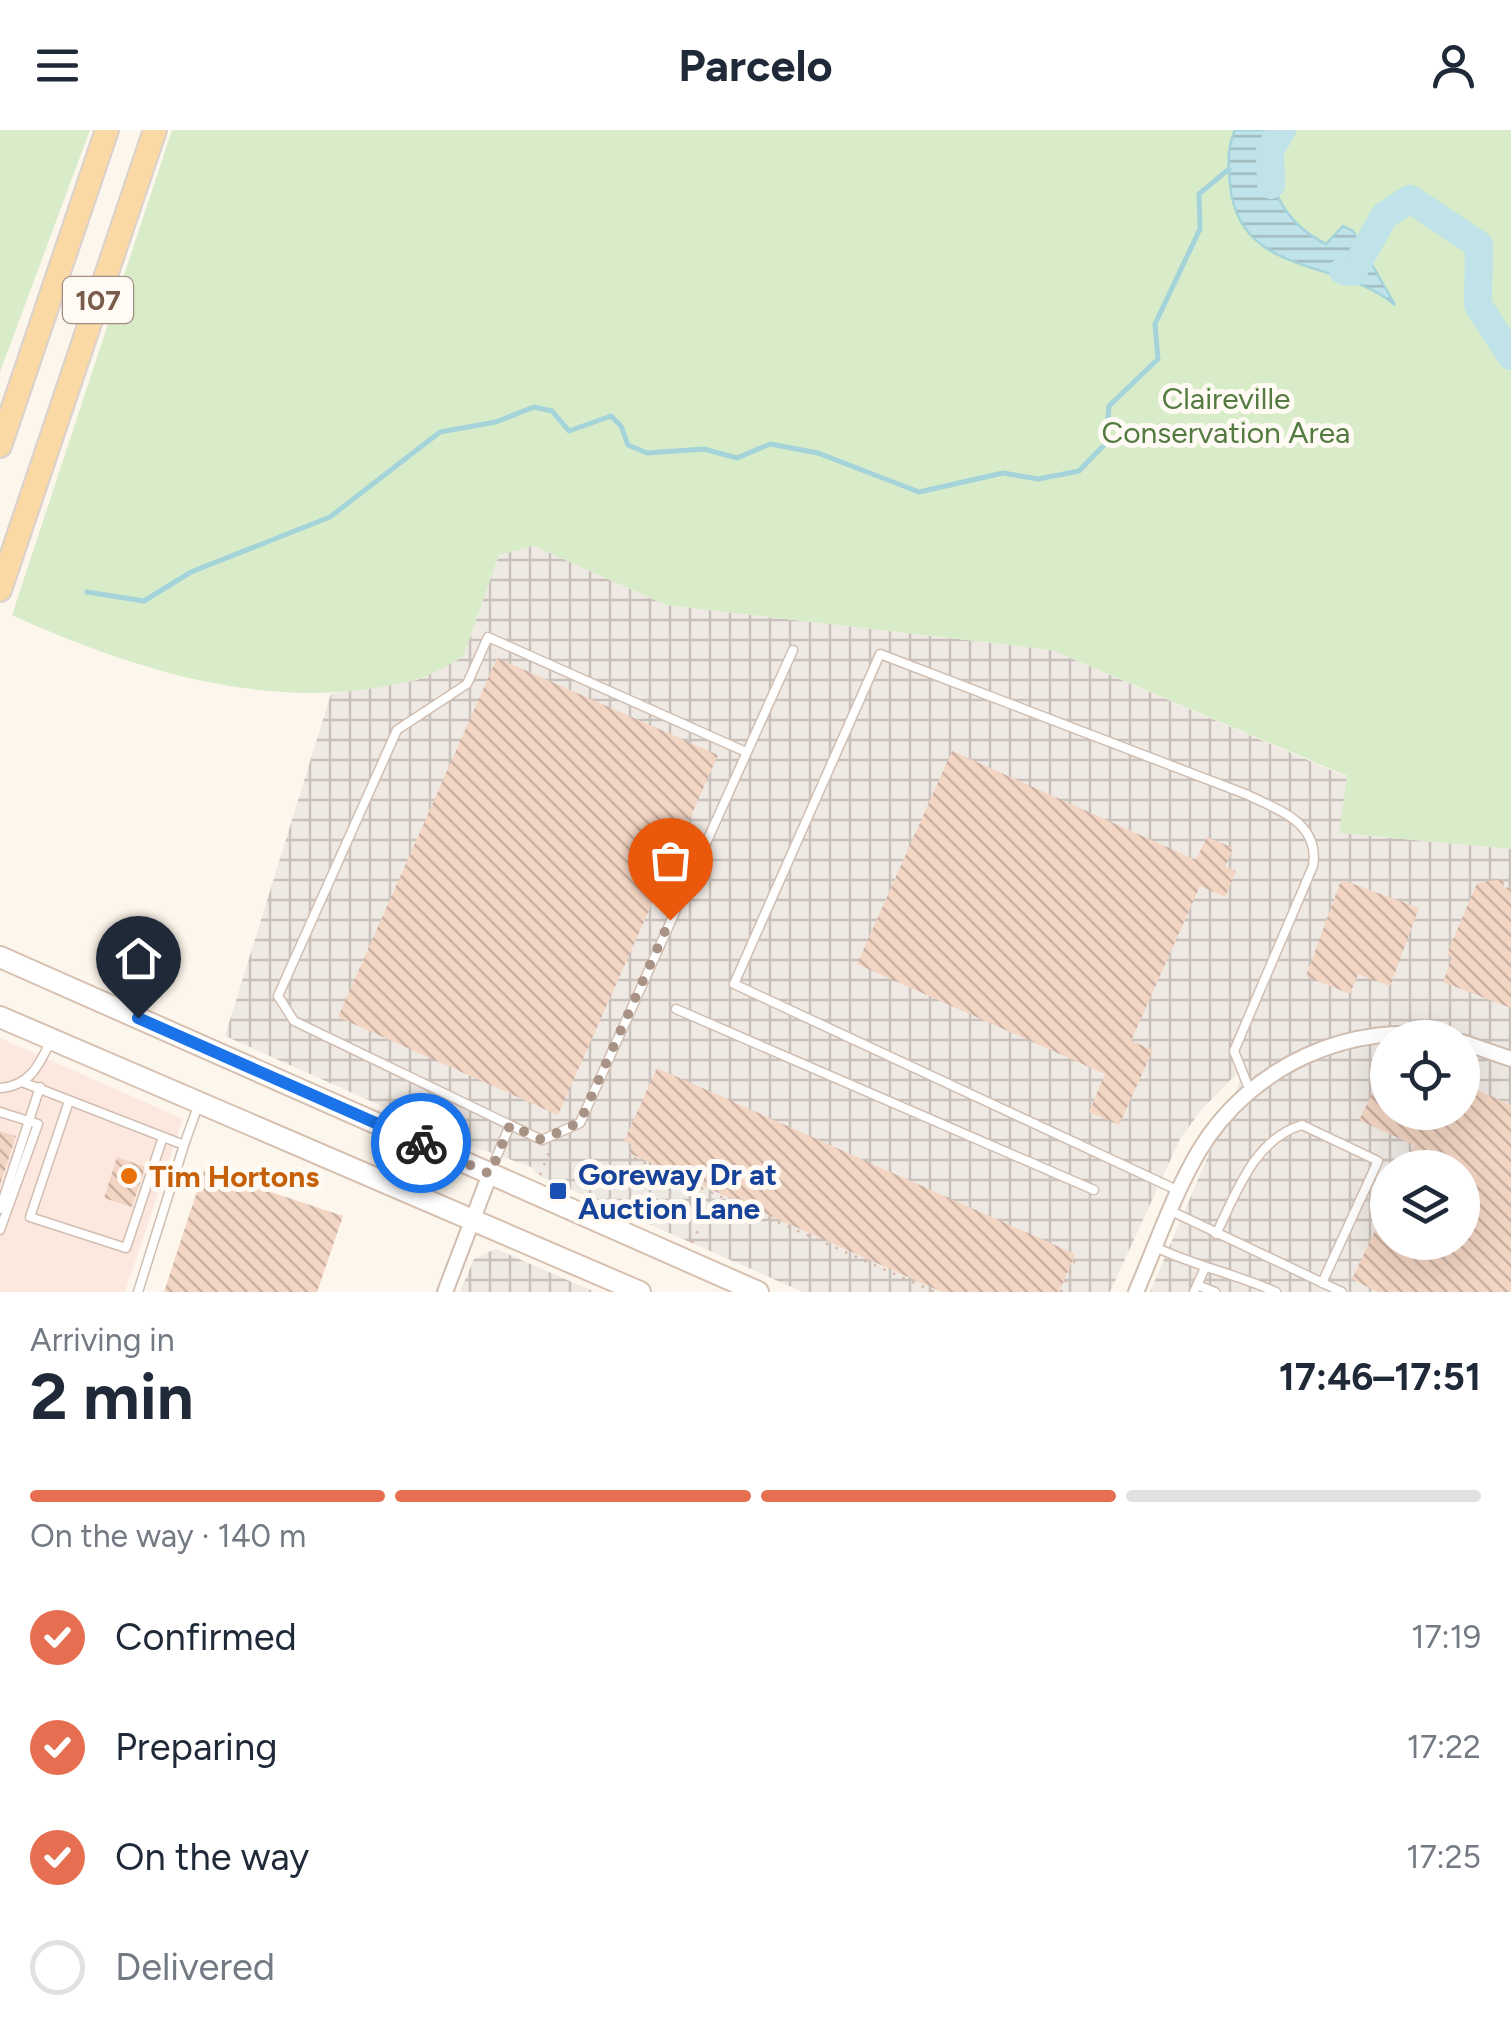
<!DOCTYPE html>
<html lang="en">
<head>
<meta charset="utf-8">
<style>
  :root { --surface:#fff; --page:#f2f2f3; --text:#1f2937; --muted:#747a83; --line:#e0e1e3; --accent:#e76f51 }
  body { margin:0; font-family:Figtree,sans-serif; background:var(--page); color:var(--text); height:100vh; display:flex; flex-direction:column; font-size:38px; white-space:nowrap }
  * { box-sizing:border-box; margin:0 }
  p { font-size:32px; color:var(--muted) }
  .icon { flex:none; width:55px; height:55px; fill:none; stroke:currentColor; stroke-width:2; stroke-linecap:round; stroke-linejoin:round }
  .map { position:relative; height:1162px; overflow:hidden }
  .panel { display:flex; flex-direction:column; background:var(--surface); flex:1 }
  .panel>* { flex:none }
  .buttons { position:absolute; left:1370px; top:890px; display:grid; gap:20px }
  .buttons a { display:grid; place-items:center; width:110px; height:110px; border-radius:50%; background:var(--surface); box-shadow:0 10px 40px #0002; font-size:50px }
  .pin { position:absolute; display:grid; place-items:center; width:85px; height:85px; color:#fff; margin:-102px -42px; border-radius:50% 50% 50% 0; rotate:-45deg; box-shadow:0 0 10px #0007 }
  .pin .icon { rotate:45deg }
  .courier { position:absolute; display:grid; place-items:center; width:100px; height:100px; margin:-50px; border:8px solid #1a73e8; border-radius:50%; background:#fff; color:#222; box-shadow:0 2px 12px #0007 }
  .head em { font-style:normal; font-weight:700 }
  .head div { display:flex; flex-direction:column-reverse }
  .head { display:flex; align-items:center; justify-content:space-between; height:170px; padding:0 30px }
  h1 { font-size:65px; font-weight:700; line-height:75px }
  .bar { display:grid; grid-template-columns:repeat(4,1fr); gap:15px 10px; align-content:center; height:120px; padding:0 30px }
  .bar i { height:12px; border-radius:8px; background:var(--line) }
  .bar .on { background:var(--accent) }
  .bar p { grid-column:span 4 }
  ol { padding:0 30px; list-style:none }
  li { display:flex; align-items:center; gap:30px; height:110px }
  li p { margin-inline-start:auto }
  li .icon { padding:10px; border-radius:50%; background:var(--accent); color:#fff; stroke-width:4 }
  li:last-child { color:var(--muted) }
  li i { width:55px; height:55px; border:5px solid var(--line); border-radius:50% }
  header { display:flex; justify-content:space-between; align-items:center; height:130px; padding:0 30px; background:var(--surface); font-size:45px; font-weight:700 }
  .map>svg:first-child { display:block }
  .commercial { fill:#fde8e0 }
  .industrial { fill:url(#industrial-grid); fill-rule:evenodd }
  .park { fill:#d8ecc9 }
  .water { fill:url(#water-rules); stroke:#a5d3da; stroke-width:2.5 }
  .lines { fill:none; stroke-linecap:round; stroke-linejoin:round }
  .stream { stroke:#a5d3da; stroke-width:5 }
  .river { stroke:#bfe3e8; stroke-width:28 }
  .building { fill:url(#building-back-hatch) }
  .lane-casing { stroke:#d1beb0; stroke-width:11 }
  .street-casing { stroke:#d1beb0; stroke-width:18 }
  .secondary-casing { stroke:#d6c0b0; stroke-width:24 }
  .primary-casing { stroke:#dad1cd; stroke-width:26 }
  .path { stroke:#d9b8a5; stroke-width:2.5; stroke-dasharray:2.5 8; stroke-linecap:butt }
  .lane { stroke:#fff; stroke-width:8 }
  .street { stroke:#fff; stroke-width:14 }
  .secondary { stroke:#fff; stroke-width:20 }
  .primary { stroke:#fbd9a5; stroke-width:22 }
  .done { stroke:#a89285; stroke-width:10; stroke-dasharray:0 18 }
  .route { stroke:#1a73e8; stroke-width:12 }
  .food-dot { fill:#e8710a; stroke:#fffaf3; stroke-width:4 }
  .transit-dot { fill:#1a4fb4; stroke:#fffaf3; stroke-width:4 }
  .labels { text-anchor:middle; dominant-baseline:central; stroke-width:10; stroke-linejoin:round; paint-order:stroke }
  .shield { fill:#fffaf3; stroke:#a28b7f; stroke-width:2.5 }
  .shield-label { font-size:28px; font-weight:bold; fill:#7a5c4d }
  .park-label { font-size:30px; fill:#537a41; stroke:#fffaf3 }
  .transit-label { font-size:30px; font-weight:bold; fill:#164399; stroke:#fffaf3; text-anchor:start }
  .food-label { font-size:30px; font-weight:bold; fill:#c56008; stroke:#fffaf3; text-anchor:start }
</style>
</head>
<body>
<header><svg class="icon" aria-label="menu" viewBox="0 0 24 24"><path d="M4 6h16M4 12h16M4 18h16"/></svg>Parcelo<svg class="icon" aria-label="person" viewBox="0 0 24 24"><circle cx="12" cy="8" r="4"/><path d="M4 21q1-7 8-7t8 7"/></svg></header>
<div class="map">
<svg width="1511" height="1162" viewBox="0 0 1511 1162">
  <defs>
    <pattern id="industrial-grid" width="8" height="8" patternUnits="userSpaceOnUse" patternTransform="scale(2.5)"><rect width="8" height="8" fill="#efe9e4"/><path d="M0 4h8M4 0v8" fill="none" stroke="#c7c0bb"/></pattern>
    <pattern id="water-rules" width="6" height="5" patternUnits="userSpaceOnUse" patternTransform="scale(2.5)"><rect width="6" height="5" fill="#bfe3e8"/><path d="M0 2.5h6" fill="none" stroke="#a0bbbe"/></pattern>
    <pattern id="building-back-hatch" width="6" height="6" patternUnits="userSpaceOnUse" patternTransform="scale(2.5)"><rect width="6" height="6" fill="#f3d5c3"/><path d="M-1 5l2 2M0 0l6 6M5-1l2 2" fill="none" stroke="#cab0a1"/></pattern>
  </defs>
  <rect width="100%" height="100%" fill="#fdf6ec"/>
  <polygon class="commercial" points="0,908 183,989 125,1162 0,1162"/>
  <g class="industrial">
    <path d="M 520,416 L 534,416 L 666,475 L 1052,520 L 1347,647 L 1340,703 L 1511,719 L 1511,1162 L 1150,1162 L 1248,932 L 1202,979 L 1180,1009 L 1110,1162 L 803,1162 L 538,1045 L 531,1037 L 469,1015 L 225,906 L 331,564 L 417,550 L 463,527 L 499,425 ZM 1388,908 L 1462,908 L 1462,982 L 1388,982 ZM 1388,1038 L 1462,1038 L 1462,1112 L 1388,1112 Z"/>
    <polygon points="495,1119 503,1122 595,1162 460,1162 474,1129"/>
  </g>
  <g class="park">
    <polygon points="0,0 90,0 0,242"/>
    <path d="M 172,0 L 1511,0 L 1511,719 L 1339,703 L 1347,646 L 1052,520 L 666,475 L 534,416 L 499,425 L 463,527 C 447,535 431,546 414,550 C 279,586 134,541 12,485 Z"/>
  </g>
  <path class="water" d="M 1235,0 L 1274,0 C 1260,49 1282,92 1326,114 L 1343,96 L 1353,101 L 1395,175 C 1340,128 1238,148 1230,54 C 1228,33 1227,19 1235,0 Z"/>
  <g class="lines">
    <polyline class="stream" points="87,462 144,471 191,442 330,387 440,302 496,292 534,277 552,281 569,301 611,286 621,296 628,315 647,323 704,319 737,328 770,314 818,323 919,362 1003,343 1038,349 1079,341 1106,313 1109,276 1158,229 1155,194 1200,99 1199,64 1229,39"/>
    <g class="river">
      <polyline points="1271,55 1270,20 1282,0"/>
      <polyline points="1343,141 1353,142 1384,86 1410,69 1479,115 1478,175 1511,226"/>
    </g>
  </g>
  <g class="building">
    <polygon points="497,528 718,625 558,985 338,887"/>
    <polygon points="952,621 1196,730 1207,707 1233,718 1225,737 1236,741 1225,767 1200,756 1131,911 1153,920 1119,995 1089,982 1105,944 857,834"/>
    <polygon points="1503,749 1504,758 1511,757 1511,878 1443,852 1452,827 1447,824 1477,753"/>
    <polygon points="1345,751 1419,778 1390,856 1358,844 1350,864 1306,846 1340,753"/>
    <polygon points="657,938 1075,1124 1059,1162 942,1162 629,1023 633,1015 624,1011"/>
    <polygon points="1377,954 1388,958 1388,982 1462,982 1462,969 1467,971 1473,958 1511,975 1511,1162 1378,1162 1352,1149 1388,1073 1388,1112 1462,1112 1462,1038 1404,1038 1414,1015 1359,990"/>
    <polygon points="0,1001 16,1006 0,1055"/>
    <polygon points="117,1027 145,1037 132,1077 104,1068"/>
    <polygon points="204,1040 343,1086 317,1162 164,1162"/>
  </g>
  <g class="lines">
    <defs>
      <g id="lane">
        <polyline points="676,879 1094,1060"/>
        <polyline points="22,952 184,1015 198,976"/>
        <path d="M 0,958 C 30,956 40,934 51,910"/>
        <polyline points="69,971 30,1087 126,1118 163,1007"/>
        <polyline points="0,982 38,994 0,1100"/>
        <polyline points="510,995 294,891 278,866 397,600 467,554 488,507 746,622"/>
        <polyline points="490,1042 510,995 542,1010 580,993 793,520"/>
        <path d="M 1179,1061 L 734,854 L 880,524 L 1248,665 C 1280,681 1320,693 1313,736 L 1234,921 L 1250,961"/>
        <polyline points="0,1079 40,957"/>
        <polyline points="1171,1081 1342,1162"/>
        <path d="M 1216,1104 C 1236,1064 1254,1009 1302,995 L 1378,1031 L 1322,1153"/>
        <path d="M 1155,1117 C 1195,1136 1236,1144 1276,1162"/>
        <polyline points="1197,1155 1215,1162"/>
        <polyline points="138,1162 184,1015"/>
        <polyline points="1194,1162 1204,1140"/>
      </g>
      <g id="street">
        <polyline points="1462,912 1511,929"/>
        <polyline points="445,1162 490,1044"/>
        <path d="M 1136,1162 C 1156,1116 1173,1065 1199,1021 C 1250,936 1352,889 1449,908"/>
      </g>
      <g id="secondary">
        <polyline points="0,827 758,1162"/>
        <polyline points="0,887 640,1162"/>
      </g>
      <g id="primary">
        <polyline points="0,316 107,0"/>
        <polyline points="0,460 155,0"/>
      </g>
    </defs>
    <use href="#lane" class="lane-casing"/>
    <use href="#street" class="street-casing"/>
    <use href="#secondary" class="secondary-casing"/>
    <use href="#primary" class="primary-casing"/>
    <g class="path">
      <polyline points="634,1028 935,1162"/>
      <polyline points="540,1045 550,1020"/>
      <polyline points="692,1113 707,1081"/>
      <polyline points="1061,1162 1077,1125"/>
    </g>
    <use href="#lane" class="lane"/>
    <use href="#street" class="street"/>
    <use href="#secondary" class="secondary"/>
    <use href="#primary" class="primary"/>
  </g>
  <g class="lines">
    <polyline class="done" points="421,1013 490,1044 510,995 542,1010 580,992 670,790"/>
    <polyline class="route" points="138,888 421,1013"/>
  </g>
  <circle class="food-dot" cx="129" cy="1046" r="10"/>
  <rect class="transit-dot" x="548" y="1051" width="20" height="20" rx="5"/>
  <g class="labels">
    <rect class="shield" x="63" y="147" width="70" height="46" rx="8"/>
    <g class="shield-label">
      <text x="98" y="170">107</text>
    </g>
    <g class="park-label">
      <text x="1226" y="268">Claireville<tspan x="1226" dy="34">Conservation Area</tspan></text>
    </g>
    <g class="transit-label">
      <text x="578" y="1044">Goreway Dr at<tspan x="578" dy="34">Auction Lane</tspan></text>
    </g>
    <g class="food-label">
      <text x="149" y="1046">Tim Hortons</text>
    </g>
  </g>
</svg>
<div class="buttons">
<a><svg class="icon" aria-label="locate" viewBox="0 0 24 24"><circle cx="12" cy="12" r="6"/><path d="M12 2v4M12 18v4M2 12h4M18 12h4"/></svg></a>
<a><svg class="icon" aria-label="layers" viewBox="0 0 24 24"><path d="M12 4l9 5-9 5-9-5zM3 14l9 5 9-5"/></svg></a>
</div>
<div class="pin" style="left:670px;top:790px;background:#ea580c"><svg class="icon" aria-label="bag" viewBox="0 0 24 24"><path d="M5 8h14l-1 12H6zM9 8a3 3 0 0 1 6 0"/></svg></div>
<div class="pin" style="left:138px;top:888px;background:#1f2937"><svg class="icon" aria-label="home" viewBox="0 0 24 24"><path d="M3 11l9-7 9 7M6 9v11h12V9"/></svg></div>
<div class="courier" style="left:421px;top:1013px"><svg class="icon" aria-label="bike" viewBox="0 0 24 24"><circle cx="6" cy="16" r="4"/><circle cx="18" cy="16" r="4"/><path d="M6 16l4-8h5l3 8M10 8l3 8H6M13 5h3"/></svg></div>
</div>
<section class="panel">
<div class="head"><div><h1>2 min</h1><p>Arriving in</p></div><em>17:46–17:51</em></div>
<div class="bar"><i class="on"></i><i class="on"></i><i class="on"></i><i></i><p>On the way · 140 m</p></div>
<ol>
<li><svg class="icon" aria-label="check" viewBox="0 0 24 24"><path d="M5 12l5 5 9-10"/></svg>Confirmed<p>17:19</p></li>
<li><svg class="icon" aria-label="check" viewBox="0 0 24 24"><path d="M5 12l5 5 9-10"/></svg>Preparing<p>17:22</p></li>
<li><svg class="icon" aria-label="check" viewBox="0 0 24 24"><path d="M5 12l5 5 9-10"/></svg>On the way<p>17:25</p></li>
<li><i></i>Delivered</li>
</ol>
</section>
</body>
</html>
